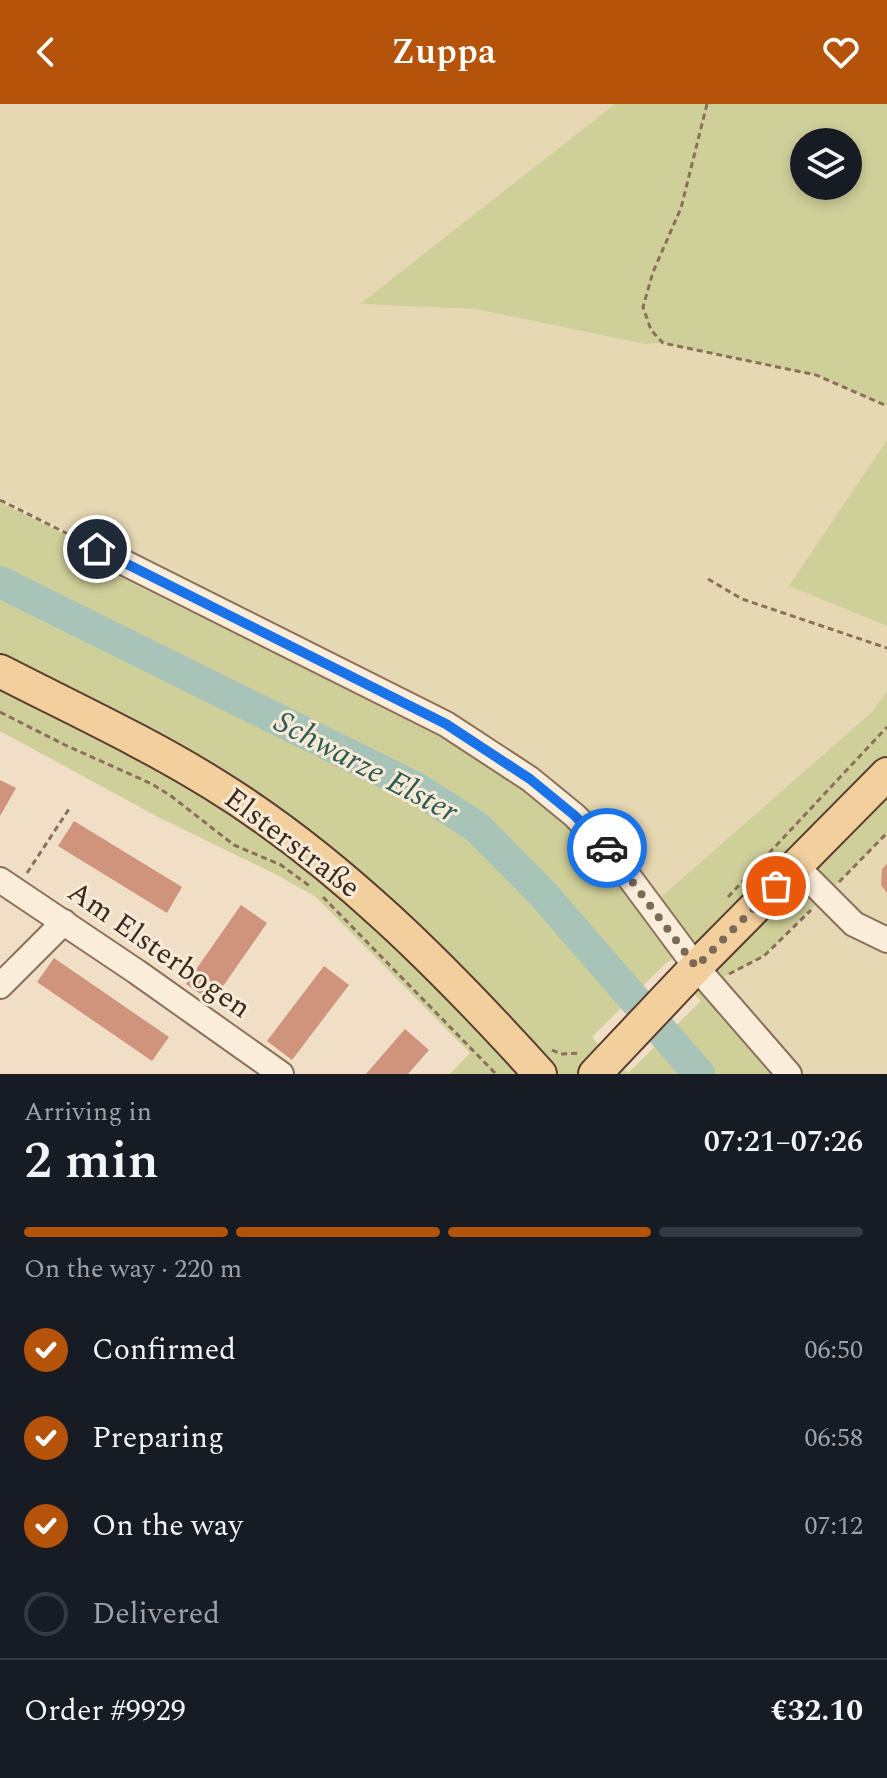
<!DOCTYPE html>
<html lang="en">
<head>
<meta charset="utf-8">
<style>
  :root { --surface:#171b24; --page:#242831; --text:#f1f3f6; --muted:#9ea1a6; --line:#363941; --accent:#b45309 }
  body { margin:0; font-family:Spectral,serif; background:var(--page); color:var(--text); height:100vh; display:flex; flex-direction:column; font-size:30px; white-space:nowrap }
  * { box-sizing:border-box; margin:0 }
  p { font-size:26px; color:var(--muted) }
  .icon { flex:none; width:44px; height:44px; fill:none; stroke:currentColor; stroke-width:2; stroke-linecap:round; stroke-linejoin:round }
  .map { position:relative; height:970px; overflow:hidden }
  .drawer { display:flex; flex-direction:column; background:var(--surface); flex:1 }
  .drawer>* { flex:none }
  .buttons { position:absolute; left:790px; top:24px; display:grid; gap:16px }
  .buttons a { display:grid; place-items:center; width:72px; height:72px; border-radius:50%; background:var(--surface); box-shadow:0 4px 12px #0003; font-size:40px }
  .pin { position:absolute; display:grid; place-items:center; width:68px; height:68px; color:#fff; margin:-34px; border:4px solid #fff; border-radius:50%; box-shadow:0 2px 8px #0007 }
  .courier { position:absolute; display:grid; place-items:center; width:80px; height:80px; margin:-40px; border:6px solid #1a73e8; border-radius:50%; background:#fff; color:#222; box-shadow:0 2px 10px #0007 }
  .head em { font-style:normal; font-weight:600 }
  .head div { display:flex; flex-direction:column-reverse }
  .head { display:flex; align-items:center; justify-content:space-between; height:136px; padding:0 24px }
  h1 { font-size:52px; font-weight:600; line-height:60px }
  .bar { display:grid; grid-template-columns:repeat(4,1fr); gap:12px 8px; align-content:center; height:96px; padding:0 24px }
  .bar i { height:10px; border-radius:6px; background:var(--line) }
  .bar .on { background:var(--accent) }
  .bar p { grid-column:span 4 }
  .line { display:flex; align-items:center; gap:20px; padding:0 24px; border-top:2px solid var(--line) }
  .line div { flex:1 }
  ol { padding:0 24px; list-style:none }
  li { display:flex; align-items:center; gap:24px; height:88px }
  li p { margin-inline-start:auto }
  li .icon { padding:8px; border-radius:50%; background:var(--accent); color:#fff; stroke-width:4 }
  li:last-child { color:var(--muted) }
  li i { width:44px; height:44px; border:4px solid var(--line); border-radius:50% }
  header { display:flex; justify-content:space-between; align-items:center; height:104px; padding:0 24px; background:var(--accent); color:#fff; font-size:36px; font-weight:600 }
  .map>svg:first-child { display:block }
  .farmland { fill:#e6d8b3 }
  .green { fill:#cfcf9a; fill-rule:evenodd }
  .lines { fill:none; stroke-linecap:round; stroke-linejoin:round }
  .river { stroke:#a8c3b8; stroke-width:32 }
  .building { fill:#cf947b }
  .minor-casing { stroke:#8c6f5b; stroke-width:28 }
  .major-casing { stroke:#5a3e2f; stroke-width:36 }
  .path { stroke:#8c6f5b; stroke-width:3; stroke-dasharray:6 4; stroke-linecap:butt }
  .minor { stroke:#faedda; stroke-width:24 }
  .major { stroke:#f3cf9e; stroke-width:32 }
  .done { stroke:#7b6959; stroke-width:8; stroke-dasharray:0 14.4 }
  .route { stroke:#1a73e8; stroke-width:10 }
  .labels { text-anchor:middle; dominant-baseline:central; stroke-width:6; stroke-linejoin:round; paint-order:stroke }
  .street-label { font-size:30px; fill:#3c2a1f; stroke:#f7ead6 }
  .water-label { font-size:32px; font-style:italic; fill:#2e5c54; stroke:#f7ead6 }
</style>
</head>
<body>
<header><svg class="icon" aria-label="back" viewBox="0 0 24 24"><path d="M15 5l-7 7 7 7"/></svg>Zuppa<svg class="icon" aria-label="heart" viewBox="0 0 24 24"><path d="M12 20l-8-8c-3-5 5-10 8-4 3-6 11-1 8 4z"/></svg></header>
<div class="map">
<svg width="887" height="970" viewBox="0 0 887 970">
  <rect width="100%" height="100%" fill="#f0dfc6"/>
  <g class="farmland">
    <polygon points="0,0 615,0 362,200 475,205 645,240 663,239 815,271 887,302 887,336 790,482 887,522 887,587 872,608 653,800 447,619 0,394"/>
    <polygon points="887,730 887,970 789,970 710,879 764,852"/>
  </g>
  <g class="green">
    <path d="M 615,0 L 887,0 L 887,302 L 815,271 L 663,239 L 645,240 L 475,205 L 360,200 ZM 804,38 L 848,38 L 848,82 L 804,82 Z"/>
    <polygon points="887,336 887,522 789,482"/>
    <polygon points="0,398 446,621 573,712 682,848 665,860 592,933 610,953 594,970 542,970 338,766 0,565"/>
    <polygon points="0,570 271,720 539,970 450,970 470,949 316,793 277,771 156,712 0,627"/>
    <polygon points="887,587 887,667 696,861 653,800 872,608"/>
    <polygon points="887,673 887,730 764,852 710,880 788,970 596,970 611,954 628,969 701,897 683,878"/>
  </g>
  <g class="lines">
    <polyline class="river" points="0,478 418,685 478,724 542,789 699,970"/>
  </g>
  <g class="building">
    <polygon points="0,676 16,684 0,712"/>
    <polygon points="74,717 182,783 167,809 58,742"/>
    <polygon points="887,760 887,789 881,781 882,765"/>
    <polygon points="241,801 267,819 212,898 186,880"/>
    <polygon points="54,854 169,933 152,957 37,878"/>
    <polygon points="324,862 349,881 292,956 267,937"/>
    <polygon points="405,925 429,946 408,970 366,970"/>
  </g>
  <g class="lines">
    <defs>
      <g id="minor">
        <polyline points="97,445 446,620 530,675 574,711 609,746 696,863 789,970"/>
        <polyline points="796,762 854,820 887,836"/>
        <polyline points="0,776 137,868 281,970"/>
        <polyline points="0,882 64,818"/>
      </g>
      <g id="major">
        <path d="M 0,567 C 72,604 146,638 215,681 C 338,757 443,863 540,970"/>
        <polyline points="595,970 696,863 887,670"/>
      </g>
    </defs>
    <use href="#minor" class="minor-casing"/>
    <use href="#major" class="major-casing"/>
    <g class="path">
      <polyline points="707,0 681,104 653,168 643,203 651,226 663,239 816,271 887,302"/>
      <polyline points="0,396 80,436"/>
      <polyline points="708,475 742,495 887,544"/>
      <polyline points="0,608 65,641 152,680 171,692 234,741 281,761 311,783"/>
      <polyline points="27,769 69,705"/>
      <polyline points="839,778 887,729"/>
      <polyline points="323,793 496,970"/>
      <polyline points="728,793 887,623"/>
      <polyline points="729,870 764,852 811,806"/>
      <polyline points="552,946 561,950 580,949"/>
    </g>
    <use href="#minor" class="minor"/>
    <use href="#major" class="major"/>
  </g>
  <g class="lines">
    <polyline class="done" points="607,744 696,863 776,782"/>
    <polyline class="route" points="97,445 446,620 530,675 574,711 607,744"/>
  </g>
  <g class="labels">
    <g class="street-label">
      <text transform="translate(292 739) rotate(37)">Elsterstraße</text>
      <text transform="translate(159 846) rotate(35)">Am Elsterbogen</text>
    </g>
    <g class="water-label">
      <text transform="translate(366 663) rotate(28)">Schwarze Elster</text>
    </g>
  </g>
</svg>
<div class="buttons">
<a><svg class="icon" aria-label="layers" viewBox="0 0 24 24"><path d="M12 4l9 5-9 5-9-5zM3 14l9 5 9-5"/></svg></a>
</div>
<div class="pin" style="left:776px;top:782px;background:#ea580c"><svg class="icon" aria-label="bag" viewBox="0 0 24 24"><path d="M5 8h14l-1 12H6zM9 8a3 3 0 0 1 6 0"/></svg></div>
<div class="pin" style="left:97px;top:445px;background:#1f2937"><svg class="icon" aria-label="home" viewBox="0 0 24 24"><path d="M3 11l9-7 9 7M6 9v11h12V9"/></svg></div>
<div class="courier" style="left:607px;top:744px"><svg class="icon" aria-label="car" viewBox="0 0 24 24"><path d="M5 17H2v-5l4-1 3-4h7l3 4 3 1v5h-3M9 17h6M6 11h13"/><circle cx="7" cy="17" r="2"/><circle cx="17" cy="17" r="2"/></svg></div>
</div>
<section class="drawer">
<div class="head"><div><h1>2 min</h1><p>Arriving in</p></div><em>07:21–07:26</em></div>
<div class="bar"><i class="on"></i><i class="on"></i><i class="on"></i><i></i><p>On the way · 220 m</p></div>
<ol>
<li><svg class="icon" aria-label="check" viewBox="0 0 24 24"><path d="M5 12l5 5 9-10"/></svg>Confirmed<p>06:50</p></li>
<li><svg class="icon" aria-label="check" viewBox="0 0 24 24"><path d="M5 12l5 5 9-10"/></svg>Preparing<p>06:58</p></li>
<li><svg class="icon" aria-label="check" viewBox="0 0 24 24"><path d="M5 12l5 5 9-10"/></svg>On the way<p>07:12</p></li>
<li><i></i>Delivered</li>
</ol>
<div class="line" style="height:104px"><div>Order #9929</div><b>€32.10</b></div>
</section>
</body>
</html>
